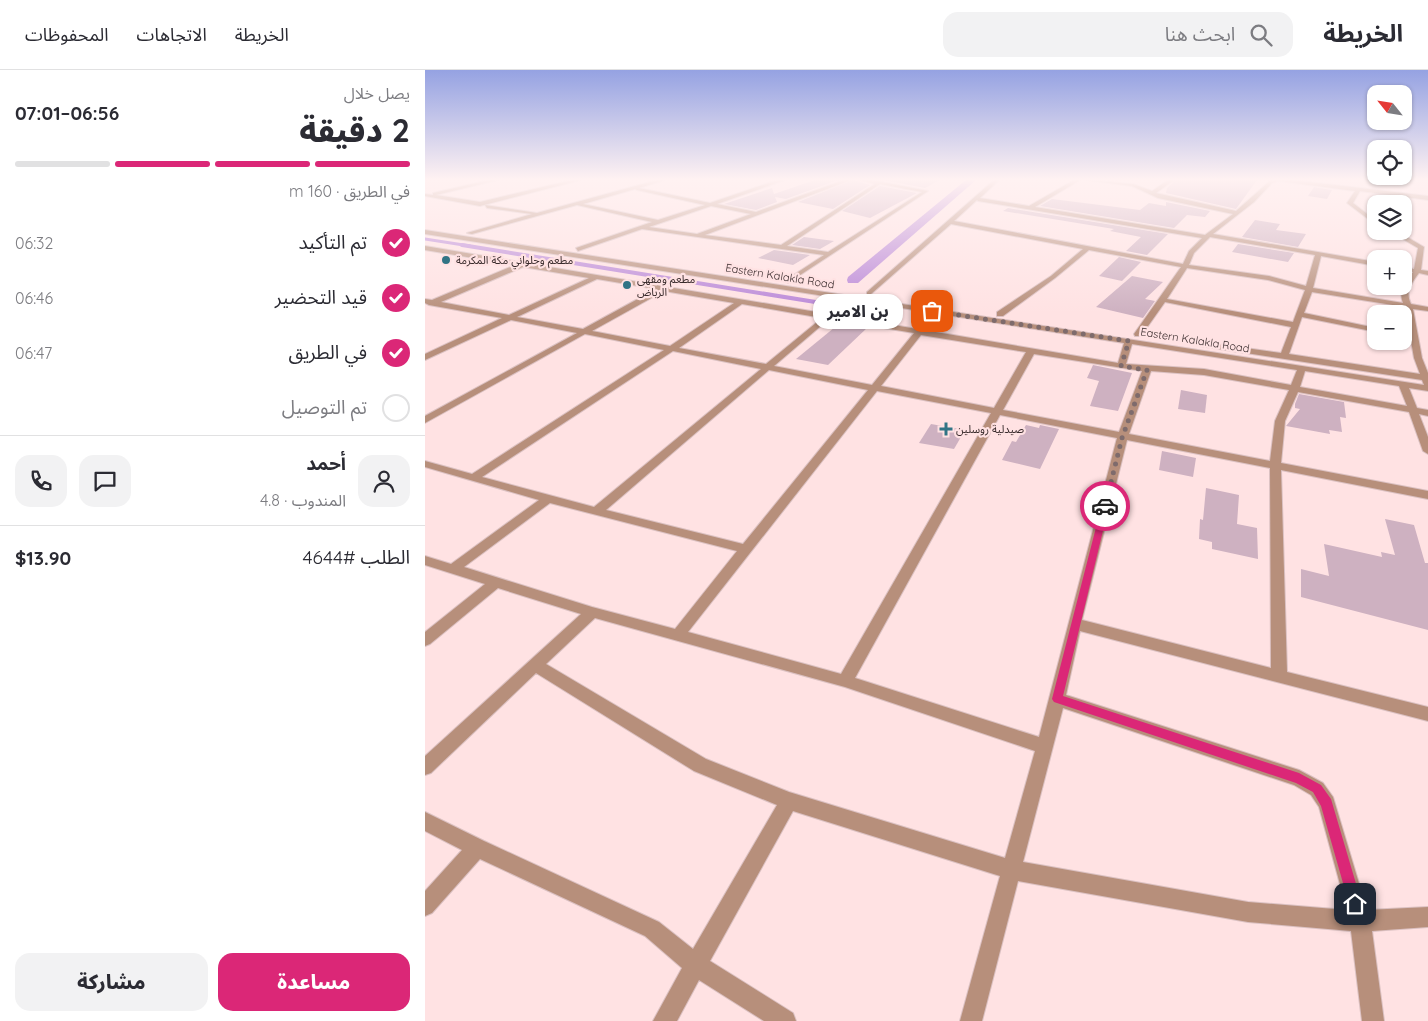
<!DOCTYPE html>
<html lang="ar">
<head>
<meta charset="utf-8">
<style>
  :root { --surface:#fff; --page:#f2f2f3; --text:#2b2b33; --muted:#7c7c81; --line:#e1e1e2; --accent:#db2777 }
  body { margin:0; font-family:Quicksand,"Noto Sans Arabic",sans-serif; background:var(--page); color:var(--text); direction:rtl; height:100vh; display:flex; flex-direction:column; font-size:19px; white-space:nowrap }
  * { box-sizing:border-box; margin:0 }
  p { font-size:16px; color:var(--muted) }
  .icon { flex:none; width:28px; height:28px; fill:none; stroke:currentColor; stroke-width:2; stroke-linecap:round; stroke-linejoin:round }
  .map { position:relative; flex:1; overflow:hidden; direction:ltr }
  .drawer { display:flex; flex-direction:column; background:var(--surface); width:425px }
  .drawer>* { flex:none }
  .needle { width:32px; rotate:300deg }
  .buttons { position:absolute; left:942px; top:15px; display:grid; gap:10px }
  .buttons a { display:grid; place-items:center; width:45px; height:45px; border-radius:10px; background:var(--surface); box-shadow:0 1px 4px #0004; font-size:25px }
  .pin { position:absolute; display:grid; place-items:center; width:42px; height:42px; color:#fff; margin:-21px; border-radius:10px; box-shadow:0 2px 8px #0006 }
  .courier { position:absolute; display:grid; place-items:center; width:50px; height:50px; margin:-25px; border:4px solid #db2777; border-radius:50%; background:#fff; color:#222; box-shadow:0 1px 6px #0007 }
  .bubble { position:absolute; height:35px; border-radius:15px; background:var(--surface); box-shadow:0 1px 4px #0004; font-size:16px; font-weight:800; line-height:35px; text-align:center; direction:rtl }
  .headline em { font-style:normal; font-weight:800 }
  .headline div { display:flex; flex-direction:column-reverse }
  .headline { display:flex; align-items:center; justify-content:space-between; height:85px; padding:0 15px }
  h1 { font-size:32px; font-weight:800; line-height:38px }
  .bar { display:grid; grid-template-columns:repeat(4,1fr); gap:8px 5px; align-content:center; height:60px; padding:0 15px }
  .bar i { height:6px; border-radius:4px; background:var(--line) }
  .bar .selected { background:var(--accent) }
  .bar p { grid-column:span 4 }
  .line { display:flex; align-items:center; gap:12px; padding:0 15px; border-top:1px solid var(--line) }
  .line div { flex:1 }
  .round { display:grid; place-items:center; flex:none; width:52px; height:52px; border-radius:15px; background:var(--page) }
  ol { padding:0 15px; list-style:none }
  li { display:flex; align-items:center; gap:15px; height:55px }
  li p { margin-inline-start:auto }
  li .icon { padding:5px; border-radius:50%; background:var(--accent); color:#fff; stroke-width:4 }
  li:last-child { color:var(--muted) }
  li i { width:28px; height:28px; border:2px solid var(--line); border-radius:50% }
  .cta { display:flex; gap:10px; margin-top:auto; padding:10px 15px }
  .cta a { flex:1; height:58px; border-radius:15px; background:var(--accent); color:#fff; font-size:20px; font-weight:800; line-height:58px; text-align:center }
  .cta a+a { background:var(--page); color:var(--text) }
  header { display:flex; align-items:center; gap:30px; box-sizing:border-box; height:70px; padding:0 25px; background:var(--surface); border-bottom:1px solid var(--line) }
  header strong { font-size:24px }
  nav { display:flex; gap:28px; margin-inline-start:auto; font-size:18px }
  .search { width:350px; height:45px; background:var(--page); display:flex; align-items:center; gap:12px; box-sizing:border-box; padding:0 18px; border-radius:15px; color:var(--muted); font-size:19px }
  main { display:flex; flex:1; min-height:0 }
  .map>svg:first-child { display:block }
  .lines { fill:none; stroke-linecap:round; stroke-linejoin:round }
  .stream-far1 { stroke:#ba88d8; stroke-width:3 }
  .stream { stroke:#ba88d8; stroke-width:4 }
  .canal { fill:#ba88d8; fill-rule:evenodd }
  .building { fill:#ceb1c1 }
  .minor-casing { stroke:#dbc1c2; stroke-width:2 }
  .minor { fill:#b78f7b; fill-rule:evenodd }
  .route { fill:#db2777 }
  .done { stroke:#7e6b6c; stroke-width:5; stroke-dasharray:0 9 }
  .poi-dot { fill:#317485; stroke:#ffe2e3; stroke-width:2 }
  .labels { text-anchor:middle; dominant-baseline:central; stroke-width:4.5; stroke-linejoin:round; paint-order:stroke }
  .far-poi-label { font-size:11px; fill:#392b2c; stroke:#ffe2e3; text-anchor:start }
  .far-street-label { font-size:11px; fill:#392b2c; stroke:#ffe2e3 }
</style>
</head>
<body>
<header>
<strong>الخريطة</strong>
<div class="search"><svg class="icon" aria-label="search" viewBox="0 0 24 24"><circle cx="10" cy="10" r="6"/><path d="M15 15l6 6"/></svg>ابحث هنا</div>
<nav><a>الخريطة</a><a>الاتجاهات</a><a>المحفوظات</a></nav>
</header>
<main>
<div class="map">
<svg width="1003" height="951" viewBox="0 0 1003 951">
  <rect width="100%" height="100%" fill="#ffe2e3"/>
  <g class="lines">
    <polyline class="stream-far1" points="0,169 45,176"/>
    <polyline class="stream" points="37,175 409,235 411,229"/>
    <polygon class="canal" points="541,110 551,110 433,213 423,213 422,210 423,207"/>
  </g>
  <g class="building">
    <polygon points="390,110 413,110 361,129 350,127 352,132 331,140 299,134 347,118 349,124"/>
    <polygon points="428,110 445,115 408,139 373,132"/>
    <polygon points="458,110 515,110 500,118"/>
    <polygon points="751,110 832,110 811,139 741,123 742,118"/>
    <polygon points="455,116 492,123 445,148 417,141"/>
    <polygon points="889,117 907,120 902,129 883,126"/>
    <polygon points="627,129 715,140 724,133 741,136 741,132 785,141 780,147 762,145 749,158 615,136"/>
    <polygon points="583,138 743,164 722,185 701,181 716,167 685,161 689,159 578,141"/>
    <polygon points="830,150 855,154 851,160 881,164 873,177 817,167"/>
    <polygon points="379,167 409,171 395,179 367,175"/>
    <polygon points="813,174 869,183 863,192 807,182"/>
    <polygon points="349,180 385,185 368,195 333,188"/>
    <polygon points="694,187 716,192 697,211 674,206"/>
    <polygon points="707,206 738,212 720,229 730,231 718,248 671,237"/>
    <polygon points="415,253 443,257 403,295 371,289"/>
    <polygon points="668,295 707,303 693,341 665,336 674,311 662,308"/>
    <polygon points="756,320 782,325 780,343 753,339"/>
    <polygon points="874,324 919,332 921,348 915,347 917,362 904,360 905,364 861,356 875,339 870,338 870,334"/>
    <polygon points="506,354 540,360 529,379 494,373"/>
    <polygon points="601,355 614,358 615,355 634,359 615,399 577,390 587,371 591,372"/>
    <polygon points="737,381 771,388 768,407 734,400"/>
    <polygon points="781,418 814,425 812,454 832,458 833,489 787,479 787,472 774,469 775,449 778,450"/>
    <polygon points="960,449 989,455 1000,493 1003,493 1003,560 876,527 876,499 904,506 899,474 957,487 956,482 970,485"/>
  </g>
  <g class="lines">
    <defs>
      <g id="minor">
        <polygon points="64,110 73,110 11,125 55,132 147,110 156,110 55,136 0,126 0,124 8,125 8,123"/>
        <path d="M 232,110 L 240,110 L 214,118 L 285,133 L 352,110 L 360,110 L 292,134 L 331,142 L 419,110 L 426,110 L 280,165 L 356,175 L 450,114 L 435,110 L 447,110 L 503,121 L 363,213 L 360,211 L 361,210 L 399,185 L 217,159 L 153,181 L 151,178 L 227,152 L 152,135 L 47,164 L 42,163 L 107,144 L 62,138 L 60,135 L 112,143 ZM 455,114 L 497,122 L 403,182 L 362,176 ZM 210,119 L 212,120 L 280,135 L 233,150 L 158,134 ZM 286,136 L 326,144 L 272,164 L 224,157 Z"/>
        <path d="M 569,110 L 574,110 L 555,128 L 604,136 L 649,110 L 655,110 L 610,137 L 780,165 L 808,144 L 733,128 L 707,116 L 661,110 L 708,114 L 727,121 L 743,110 L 749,110 L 731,123 L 811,141 L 846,110 L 868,110 L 1003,126 L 1003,130 L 935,121 L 928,133 L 951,151 L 951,155 L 922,133 L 930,121 L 854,111 L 847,113 L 829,132 L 788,164 L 951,192 L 951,196 L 896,186 L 888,218 L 978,233 C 973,220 980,213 988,202 L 979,201 L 979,197 L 989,199 L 993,178 L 964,161 L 972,161 L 999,177 L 996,200 L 1003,201 L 1003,205 L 994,203 C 986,214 980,221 986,234 L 1003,237 L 1003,241 L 988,239 L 997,288 L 1003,303 L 1003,321 L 984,318 L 992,338 L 1003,340 L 1003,346 L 994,344 L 1003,367 L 1003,384 L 998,381 L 984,342 L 873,322 L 860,351 L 856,393 L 1003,421 L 1003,429 L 856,400 L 862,602 L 1003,637 L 1003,651 L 655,561 L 641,625 L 874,700 L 898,713 L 908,727 L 942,840 L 1003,837 L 1003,857 L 947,861 L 959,951 L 937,951 L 926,861 L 823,852 L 593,811 L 557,951 L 535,951 L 575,806 L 368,741 L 285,891 L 368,943 L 371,951 L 339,951 L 274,910 L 252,951 L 228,951 L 257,898 L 220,866 L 55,789 L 7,843 L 0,846 L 0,821 L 37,780 L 0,761 L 0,742 L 59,771 L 234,852 L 268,879 L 352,735 L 269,701 L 111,603 L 6,703 L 0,705 L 0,686 L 156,544 L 73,518 L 5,574 L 0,576 L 0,562 L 60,514 L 0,495 L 0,486 L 26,494 L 114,430 L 0,397 L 0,391 L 47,404 L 239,280 L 160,264 L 0,353 L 0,346 L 152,263 L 86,250 L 0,290 L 0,284 L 77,248 L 4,235 L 0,233 L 0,229 L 7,230 L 90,195 L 0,180 L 0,176 L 492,259 L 502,242 L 0,164 L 0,160 L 999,315 L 997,310 L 775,276 L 774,274 L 778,272 L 856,283 L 866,257 L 740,232 L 716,266 L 710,266 L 709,264 L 756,197 L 664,180 L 630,208 L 578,246 L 572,246 L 572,242 L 626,206 L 658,179 L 526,154 L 446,224 L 442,224 L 442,222 ZM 552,130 L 553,131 L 777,168 L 764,181 L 758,194 L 529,151 ZM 785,167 L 890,185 L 881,216 L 844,206 L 764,195 L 769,183 ZM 98,197 L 164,208 L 84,245 L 16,232 ZM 762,198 L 843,210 L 880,220 L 868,252 L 742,229 ZM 172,209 L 231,219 L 158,259 L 92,247 ZM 239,221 L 309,233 L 245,276 L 167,261 ZM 887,222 L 980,237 L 989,288 L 995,304 L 864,284 L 877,247 L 951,262 L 951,258 L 879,243 ZM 317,234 L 397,248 L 341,294 L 254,278 ZM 509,243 L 699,273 L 693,293 L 499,260 ZM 404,249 L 489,263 L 447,315 L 349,296 ZM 496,265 L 601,282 L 569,338 L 456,316 ZM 707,274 L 872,300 L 866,315 L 779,299 L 701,294 ZM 248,281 L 336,299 L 169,437 L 57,407 ZM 609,284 L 717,301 L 694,362 L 578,340 ZM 344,300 L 443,320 L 318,474 L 181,440 ZM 726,301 L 779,305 L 864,320 L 850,351 L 845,391 L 704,364 ZM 880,301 L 974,316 L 982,336 L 875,317 ZM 452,321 L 566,343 L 416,604 L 263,562 ZM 575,345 L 692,368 L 614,667 L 430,608 ZM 702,370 L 845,398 L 846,598 L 657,550 ZM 125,433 L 312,481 L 250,559 L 167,537 L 39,497 ZM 170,548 L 420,617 L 610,681 L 580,788 L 364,722 L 281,689 L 121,594 ZM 638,638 L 869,715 L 886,725 L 894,737 L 922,840 L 823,832 L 598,792 Z"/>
      </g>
    </defs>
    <use href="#minor" class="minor-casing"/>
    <use href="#minor" class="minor"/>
  </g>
  <linearGradient id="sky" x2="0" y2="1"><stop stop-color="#95a2e2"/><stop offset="0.45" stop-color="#fff2f2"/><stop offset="1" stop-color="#fff2f2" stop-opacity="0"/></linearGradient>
  <rect width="1003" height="243" fill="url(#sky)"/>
  <polygon class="route" points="677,434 684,436 638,626 874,703 896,715 906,729 937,834 935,839 930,841 925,839 924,834 896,736 888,722 871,713 629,632 627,629"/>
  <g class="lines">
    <polyline class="done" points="507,241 704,271 696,296 722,300 697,368 680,436"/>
  </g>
  <g class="poi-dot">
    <circle cx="21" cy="190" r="5"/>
    <circle cx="202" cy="215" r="5"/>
    <path d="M518.5 351.5h5v5h5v5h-5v5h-5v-5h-5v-5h5z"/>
  </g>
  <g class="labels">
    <g class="far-poi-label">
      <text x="31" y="190">مطعم وحلواني مكة المكرمة</text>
      <text x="212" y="209">مطعم ومقهى<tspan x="212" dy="13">الرباض</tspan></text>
      <text x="531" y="359">صيدلية روسلين</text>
    </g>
    <g class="far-street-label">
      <text transform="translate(355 206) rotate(9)">Eastern Kalakla Road</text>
      <text transform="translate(770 270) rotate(9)">Eastern Kalakla Road</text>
    </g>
  </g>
</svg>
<div class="buttons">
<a><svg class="needle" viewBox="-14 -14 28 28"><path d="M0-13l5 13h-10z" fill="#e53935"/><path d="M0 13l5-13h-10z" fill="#7c7c81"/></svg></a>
<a><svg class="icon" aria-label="locate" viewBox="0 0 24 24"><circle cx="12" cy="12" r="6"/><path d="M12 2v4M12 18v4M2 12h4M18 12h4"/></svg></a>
<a><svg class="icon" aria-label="layers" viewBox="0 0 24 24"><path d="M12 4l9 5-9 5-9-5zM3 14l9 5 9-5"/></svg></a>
<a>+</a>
<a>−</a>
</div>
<div class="pin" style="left:507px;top:241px;background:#ea580c"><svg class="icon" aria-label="bag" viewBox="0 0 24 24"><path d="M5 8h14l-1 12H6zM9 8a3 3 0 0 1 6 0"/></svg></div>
<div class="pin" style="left:930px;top:834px;background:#1f2937"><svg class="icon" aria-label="home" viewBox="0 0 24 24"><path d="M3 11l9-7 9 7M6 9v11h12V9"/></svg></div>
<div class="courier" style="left:680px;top:436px"><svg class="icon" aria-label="car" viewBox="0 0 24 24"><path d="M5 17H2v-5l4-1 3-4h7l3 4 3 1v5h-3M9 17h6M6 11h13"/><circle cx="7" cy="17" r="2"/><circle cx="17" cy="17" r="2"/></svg></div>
<div class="bubble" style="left:388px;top:224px;width:90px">بن الامير</div>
</div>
<section class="drawer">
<div class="headline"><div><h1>2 دقيقة</h1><p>يصل خلال</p></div><em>06:56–07:01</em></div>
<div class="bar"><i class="selected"></i><i class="selected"></i><i class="selected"></i><i></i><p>في الطريق · 160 m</p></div>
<ol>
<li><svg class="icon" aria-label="check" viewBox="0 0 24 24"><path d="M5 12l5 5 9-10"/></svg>تم التأكيد<p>06:32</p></li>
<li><svg class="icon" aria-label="check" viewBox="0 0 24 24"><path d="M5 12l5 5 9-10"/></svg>قيد التحضير<p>06:46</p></li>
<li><svg class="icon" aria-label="check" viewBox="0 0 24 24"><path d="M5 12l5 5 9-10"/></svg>في الطريق<p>06:47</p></li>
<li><i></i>تم التوصيل</li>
</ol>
<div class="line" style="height:90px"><a class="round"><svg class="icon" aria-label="person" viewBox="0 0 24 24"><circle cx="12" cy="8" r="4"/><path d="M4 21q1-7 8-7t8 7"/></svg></a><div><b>أحمد</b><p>المندوب · 4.8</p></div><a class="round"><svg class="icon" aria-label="chat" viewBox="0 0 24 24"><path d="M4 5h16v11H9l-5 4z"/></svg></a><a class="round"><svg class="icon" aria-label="phone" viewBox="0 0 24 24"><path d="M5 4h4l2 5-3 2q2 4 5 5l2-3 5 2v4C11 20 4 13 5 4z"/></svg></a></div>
<div class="line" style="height:65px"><div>الطلب #4644</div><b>$13.90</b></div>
<div class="cta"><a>مساعدة</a><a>مشاركة</a></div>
</section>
</main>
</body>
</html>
